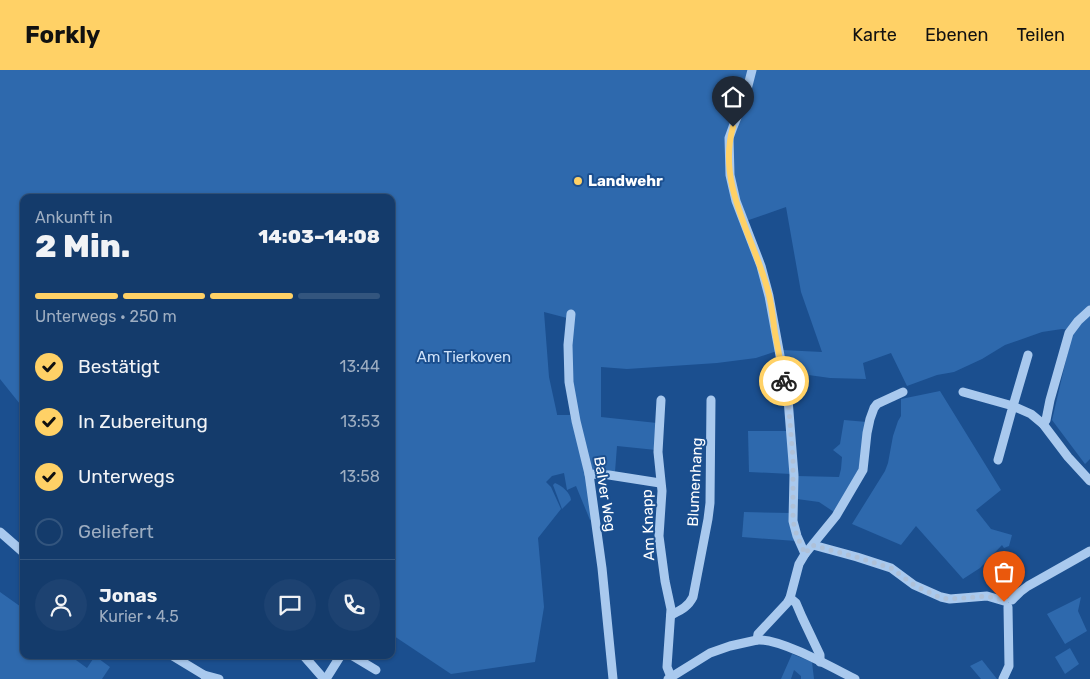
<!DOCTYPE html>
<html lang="de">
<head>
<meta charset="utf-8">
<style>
  :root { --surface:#143b6b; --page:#1d4271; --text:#f1f3f6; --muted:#9dadc1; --line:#33557e; --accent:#ffd166 }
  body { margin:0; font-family:Rubik,sans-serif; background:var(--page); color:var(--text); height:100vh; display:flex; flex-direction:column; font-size:19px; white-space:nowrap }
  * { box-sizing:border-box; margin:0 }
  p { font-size:16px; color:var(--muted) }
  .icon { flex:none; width:28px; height:28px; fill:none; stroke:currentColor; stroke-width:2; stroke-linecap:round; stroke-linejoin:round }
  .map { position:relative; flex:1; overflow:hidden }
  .drawer { position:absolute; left:20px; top:124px; width:375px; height:465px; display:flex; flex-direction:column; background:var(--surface); border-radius:10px; box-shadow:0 1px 4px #0004,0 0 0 1px var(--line) }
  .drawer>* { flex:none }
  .pin { position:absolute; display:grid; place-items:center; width:42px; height:42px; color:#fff; margin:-51px -21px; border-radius:50% 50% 50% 0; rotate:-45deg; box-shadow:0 0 5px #0007 }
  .pin .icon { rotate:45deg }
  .courier { position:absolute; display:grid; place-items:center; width:50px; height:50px; margin:-25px; border:4px solid #ffd166; border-radius:50%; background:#fff; color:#222; box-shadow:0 1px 6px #0007 }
  .head em { font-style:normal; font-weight:800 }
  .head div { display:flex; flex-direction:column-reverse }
  .head { display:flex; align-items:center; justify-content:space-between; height:85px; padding:0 15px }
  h1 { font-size:32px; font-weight:800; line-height:38px }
  .bar { display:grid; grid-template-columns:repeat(4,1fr); gap:8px 5px; align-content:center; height:60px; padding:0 15px }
  .bar i { height:6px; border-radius:4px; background:var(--line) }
  .bar .on { background:var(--accent) }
  .bar p { grid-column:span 4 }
  .line { display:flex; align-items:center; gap:12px; padding:0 15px; border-top:1px solid var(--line) }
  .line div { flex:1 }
  .round { display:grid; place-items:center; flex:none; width:52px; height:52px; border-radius:26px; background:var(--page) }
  ol { padding:0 15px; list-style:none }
  li { display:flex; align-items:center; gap:15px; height:55px }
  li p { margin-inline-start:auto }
  li .icon { padding:5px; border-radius:50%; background:var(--accent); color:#111; stroke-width:4 }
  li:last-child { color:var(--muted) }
  li i { width:28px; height:28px; border:2px solid var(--line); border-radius:50% }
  header { display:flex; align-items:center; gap:30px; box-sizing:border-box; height:70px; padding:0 25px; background:var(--accent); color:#111 }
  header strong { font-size:24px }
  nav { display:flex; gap:28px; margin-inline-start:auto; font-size:18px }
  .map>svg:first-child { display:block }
  .green { fill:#2e69ad }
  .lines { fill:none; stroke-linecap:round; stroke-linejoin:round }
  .minor { stroke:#a9c9ee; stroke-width:9 }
  .done { stroke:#afc1d8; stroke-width:5; stroke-dasharray:0 9 }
  .route { stroke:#ffd166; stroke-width:6 }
  .poi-dot { fill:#ffd166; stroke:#1b4f8f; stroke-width:2 }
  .labels { text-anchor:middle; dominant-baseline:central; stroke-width:4; stroke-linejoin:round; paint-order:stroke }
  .poi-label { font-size:15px; font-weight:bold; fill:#fff; stroke:#1b4f8f; text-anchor:start }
  .park-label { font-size:15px; fill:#cfe3fa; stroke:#1b4f8f }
  .street-label { font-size:15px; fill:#fff; stroke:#1b4f8f }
</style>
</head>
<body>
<header>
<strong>Forkly</strong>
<nav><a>Karte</a><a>Ebenen</a><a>Teilen</a></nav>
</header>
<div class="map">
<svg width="1090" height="609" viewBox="0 0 1090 609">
  <rect width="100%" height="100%" fill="#1b4f8f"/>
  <g class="green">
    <polygon points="0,0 1090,0 1090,389 1085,394 1052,350 1073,260 1062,259 1042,262 1005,275 982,289 954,302 937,305 907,316 891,283 863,293 866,309 830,308 787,302 782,280 822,282 801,222 786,137 746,151 772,222 777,281 756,288 717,293 627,299 601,297 601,347 657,353 656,380 617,376 615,402 590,403 575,335 567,248 544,242 549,307 557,344 557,345 570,345 587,406 593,448 590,450 576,416 567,420 564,403 552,406 546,412 551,417 561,439 538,468 544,537 535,592 451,604 391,564 391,128 24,128 24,339 0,309"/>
    <polygon points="940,321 1001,420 976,440 991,459 1012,465 1009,476 1004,478 1002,475 980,498 963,509 916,456 901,475 852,454 885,401 888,393 893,366 898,351 901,346 901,329"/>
    <polygon points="844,350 867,352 861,399 834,442 819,432 797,429 797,406 839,407 841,399 842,387 833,380 840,374"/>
    <polygon points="748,361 788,361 791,404 749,402"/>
    <path d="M 555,413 C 562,416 570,422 571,430 L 562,439 L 553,415 Z"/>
    <polygon points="744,442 791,443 796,471 742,467"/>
    <polygon points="0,522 24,539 24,551 22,554 24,556 24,585 69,585 87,598 95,586 110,597 102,609 0,609"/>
    <polygon points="1081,527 1078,541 1087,561 1065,574 1047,544"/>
    <polygon points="1070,578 1079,594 1065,604 1055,587"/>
    <polygon points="792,584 812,592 814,609 801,609 801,606 794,600 791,609 781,609"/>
    <polygon points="982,590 997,609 981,609 970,596"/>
  </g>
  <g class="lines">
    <g class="minor">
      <polyline points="752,0 745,27 733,57 729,68 730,105 736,131 761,196 769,226 788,329 794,405 793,451 797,466 805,484"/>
      <polyline points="571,244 568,275 569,312 576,351 589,404 602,498 613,609"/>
      <polyline points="1028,285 1013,336 1031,344 1043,354 1068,387 1090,411"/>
      <polyline points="963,322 1013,336 998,390"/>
      <polyline points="661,330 658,382 662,421 659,466 665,511 671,539 667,597 671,607"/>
      <polyline points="1043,354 1046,350 1050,330 1069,263 1078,251 1090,240"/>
      <polyline points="589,404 609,405 660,413"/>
      <polyline points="0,462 24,483"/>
      <polyline points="813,475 857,487 891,498 914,515 941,527 950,529 987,526 1004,531"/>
      <polyline points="790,528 796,533 802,547 820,585 820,592"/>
      <polyline points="1012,530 1020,522 1028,516 1090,481"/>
      <path d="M 671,545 C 681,540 688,537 693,527 L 708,449 L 710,433 L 711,330"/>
      <path d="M 757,570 C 780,568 833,598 855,609"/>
      <polyline points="171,585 204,605 207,609"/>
      <polyline points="303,585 324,609"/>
      <polyline points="351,585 376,600"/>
      <polyline points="204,605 219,609"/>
      <polyline points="326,609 341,585"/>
      <polyline points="668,609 710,583 730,576 757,570 758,564 787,533 790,528 799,494 805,484 836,446 863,400 867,363 870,349 874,338 877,334 903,322"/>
      <polyline points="1003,609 1009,596 1008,537"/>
    </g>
  </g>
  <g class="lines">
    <polyline class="done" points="784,311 788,329 793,388 793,451 797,466 805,484 812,475 856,487 891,498 914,515 941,528 950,529 987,526 999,529 1004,532"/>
    <path class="route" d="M 733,57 C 716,116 756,170 769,225 C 772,237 773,250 775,263 C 778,279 781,295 784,311"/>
  </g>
  <circle class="poi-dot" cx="578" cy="111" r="5"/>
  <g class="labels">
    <g class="poi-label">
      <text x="588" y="111">Landwehr</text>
    </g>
    <g class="park-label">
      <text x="464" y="287">Am Tierkoven</text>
    </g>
    <g class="street-label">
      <text transform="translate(695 412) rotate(-87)">Blumenhang</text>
      <text transform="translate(605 424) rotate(81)">Balver Weg</text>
      <text transform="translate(648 455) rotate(-92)">Am Knapp</text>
    </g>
  </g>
</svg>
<div class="pin" style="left:1004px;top:532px;background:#ea580c"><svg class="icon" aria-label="bag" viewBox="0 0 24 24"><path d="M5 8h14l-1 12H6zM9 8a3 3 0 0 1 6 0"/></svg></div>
<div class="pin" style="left:733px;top:57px;background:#1f2937"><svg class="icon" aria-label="home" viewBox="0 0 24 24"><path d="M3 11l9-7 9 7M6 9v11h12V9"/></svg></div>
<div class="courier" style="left:784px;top:311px"><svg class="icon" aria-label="bike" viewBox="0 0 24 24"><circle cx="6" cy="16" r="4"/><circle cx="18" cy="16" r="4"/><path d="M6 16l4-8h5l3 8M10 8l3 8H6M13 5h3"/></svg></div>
<section class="drawer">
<div class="head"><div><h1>2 Min.</h1><p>Ankunft in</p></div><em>14:03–14:08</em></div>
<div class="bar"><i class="on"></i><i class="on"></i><i class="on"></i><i></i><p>Unterwegs · 250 m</p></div>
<ol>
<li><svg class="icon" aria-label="check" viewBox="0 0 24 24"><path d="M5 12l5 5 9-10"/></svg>Bestätigt<p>13:44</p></li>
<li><svg class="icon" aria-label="check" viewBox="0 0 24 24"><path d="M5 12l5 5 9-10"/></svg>In Zubereitung<p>13:53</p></li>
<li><svg class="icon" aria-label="check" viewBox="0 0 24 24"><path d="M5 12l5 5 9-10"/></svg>Unterwegs<p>13:58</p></li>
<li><i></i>Geliefert</li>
</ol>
<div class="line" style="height:90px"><a class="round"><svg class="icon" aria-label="person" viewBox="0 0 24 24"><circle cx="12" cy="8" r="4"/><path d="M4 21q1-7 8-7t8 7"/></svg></a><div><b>Jonas</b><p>Kurier · 4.5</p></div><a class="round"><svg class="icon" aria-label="chat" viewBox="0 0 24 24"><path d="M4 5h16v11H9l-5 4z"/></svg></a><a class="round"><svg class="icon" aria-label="phone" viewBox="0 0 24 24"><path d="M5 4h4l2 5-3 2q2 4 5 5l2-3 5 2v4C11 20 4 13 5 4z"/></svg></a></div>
</section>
</div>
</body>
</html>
